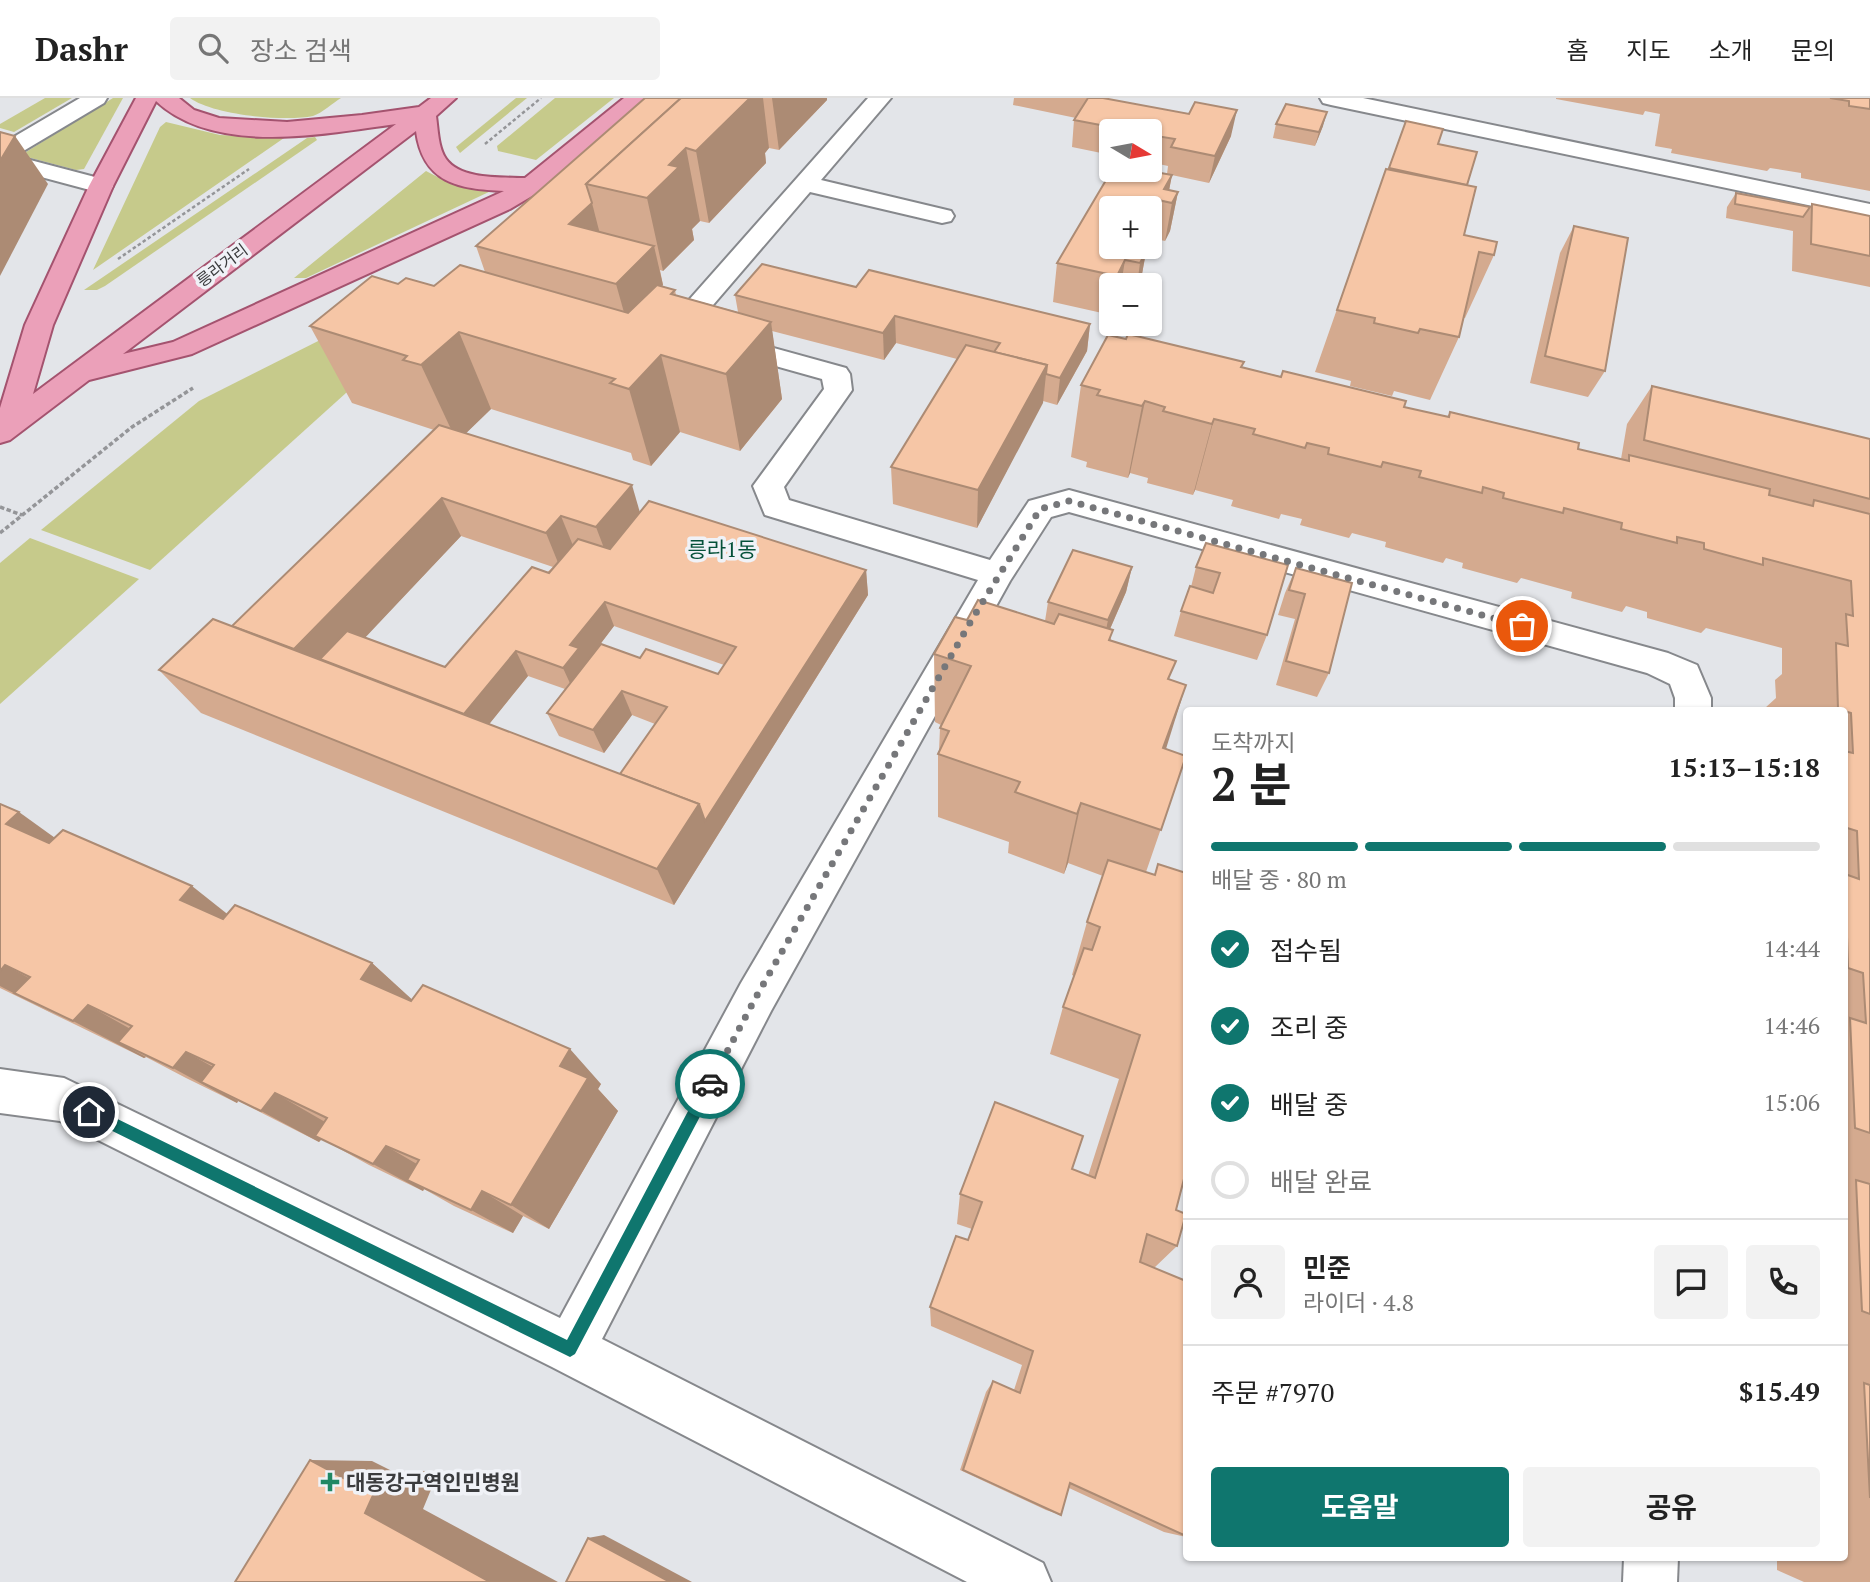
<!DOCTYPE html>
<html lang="ko">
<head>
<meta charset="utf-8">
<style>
  :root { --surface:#fff; --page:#f2f2f2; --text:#222; --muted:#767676; --line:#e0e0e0; --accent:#0f766e }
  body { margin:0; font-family:"PT Serif","Noto Sans KR",serif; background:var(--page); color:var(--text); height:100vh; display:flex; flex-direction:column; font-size:26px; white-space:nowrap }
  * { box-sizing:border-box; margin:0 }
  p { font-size:23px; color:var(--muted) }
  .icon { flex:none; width:38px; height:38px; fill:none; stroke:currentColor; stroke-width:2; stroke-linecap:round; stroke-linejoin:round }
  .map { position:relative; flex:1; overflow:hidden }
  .panel { position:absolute; left:1183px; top:609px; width:665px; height:854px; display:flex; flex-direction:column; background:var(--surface); border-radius:7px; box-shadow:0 2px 5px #0004 }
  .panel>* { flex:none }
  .needle { width:46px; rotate:100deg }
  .fabs { position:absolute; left:1099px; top:21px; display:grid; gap:14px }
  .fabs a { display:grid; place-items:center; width:63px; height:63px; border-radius:7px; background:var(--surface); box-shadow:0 2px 5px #0004; font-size:35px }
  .pin { position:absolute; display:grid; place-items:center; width:60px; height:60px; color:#fff; margin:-30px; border:4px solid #fff; border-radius:50%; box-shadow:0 2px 7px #0007 }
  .courier { position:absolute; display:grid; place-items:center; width:70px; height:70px; margin:-35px; border:5px solid #0f766e; border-radius:50%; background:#fff; color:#222; box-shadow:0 2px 9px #0007 }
  .headline em { font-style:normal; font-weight:700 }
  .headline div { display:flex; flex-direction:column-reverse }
  .headline { display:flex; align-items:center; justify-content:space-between; height:119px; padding:0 28px }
  h1 { font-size:46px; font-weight:700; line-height:52px }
  .bar { display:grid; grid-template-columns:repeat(4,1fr); gap:10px 7px; align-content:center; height:84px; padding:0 28px }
  .bar i { height:9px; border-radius:5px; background:var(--line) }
  .bar .current { background:var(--accent) }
  .bar p { grid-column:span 4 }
  .line { display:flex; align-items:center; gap:18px; padding:0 28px; border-top:2px solid var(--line) }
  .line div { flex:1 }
  .round { display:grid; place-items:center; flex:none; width:74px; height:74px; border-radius:7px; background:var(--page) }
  ol { padding:0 28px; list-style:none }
  li { display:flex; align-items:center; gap:21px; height:77px }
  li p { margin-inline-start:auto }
  li .icon { padding:7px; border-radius:50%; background:var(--accent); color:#fff; stroke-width:4 }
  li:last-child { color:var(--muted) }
  li i { width:38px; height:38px; border:4px solid var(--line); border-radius:50% }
  .button { display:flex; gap:14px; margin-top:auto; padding:14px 28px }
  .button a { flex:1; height:80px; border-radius:7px; background:var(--accent); color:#fff; font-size:28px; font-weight:700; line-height:80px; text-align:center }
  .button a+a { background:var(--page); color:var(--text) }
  header { display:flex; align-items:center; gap:42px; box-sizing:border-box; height:98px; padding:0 35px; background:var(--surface); border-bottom:2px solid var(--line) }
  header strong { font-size:33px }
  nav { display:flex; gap:38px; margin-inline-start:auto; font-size:24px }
  .search { width:490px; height:63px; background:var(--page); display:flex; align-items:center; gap:18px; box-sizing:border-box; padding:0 24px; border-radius:7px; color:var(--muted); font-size:26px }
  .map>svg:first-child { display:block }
  .green { fill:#c6ca8b }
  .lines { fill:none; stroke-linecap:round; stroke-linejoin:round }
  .minor-casing { stroke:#86888c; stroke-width:4 }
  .major-casing { stroke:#a4536f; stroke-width:4 }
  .path-far1 { stroke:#949598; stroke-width:2.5; stroke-dasharray:3.5 2.5; stroke-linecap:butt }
  .path { stroke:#949598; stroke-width:3.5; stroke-dasharray:4.5 2.5; stroke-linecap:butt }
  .minor { fill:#fff; fill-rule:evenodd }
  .major { fill:#eba0b9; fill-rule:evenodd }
  .wall { fill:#d4aa8f; fill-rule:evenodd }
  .shaded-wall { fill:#ac8b74 }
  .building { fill:#f6c6a6; stroke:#ac8b74; stroke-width:2 }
  .route { fill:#0f766e }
  .done { stroke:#76777a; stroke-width:7; stroke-dasharray:0 12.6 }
  .poi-dot { fill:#218863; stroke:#f0f2f7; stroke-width:2.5 }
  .labels { text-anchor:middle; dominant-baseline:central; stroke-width:7; stroke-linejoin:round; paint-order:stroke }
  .far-street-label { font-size:16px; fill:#3b3c3e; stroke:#f0f2f7 }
  .quarter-label { font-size:21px; fill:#055139; stroke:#f0f2f7 }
  .near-poi-label { font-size:21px; font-weight:bold; fill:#3b3c3e; stroke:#f0f2f7; text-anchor:start }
</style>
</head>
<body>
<header>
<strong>Dashr</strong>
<div class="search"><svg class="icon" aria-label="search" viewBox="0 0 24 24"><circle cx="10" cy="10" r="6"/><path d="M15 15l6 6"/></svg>장소 검색</div>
<nav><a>홈</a><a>지도</a><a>소개</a><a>문의</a></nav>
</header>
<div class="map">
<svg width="1870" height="1484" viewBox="0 0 1870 1484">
  <rect width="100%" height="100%" fill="#e3e5e9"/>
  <g class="green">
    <polygon points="45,0 72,0 14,34 0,30 0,26"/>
    <polygon points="113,0 123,0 84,71 76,72 27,59 26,54"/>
    <path d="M 190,0 L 341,0 C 333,5 322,15 313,18 C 285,24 213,17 190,0 Z"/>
    <polygon points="516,0 527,0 460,55 456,49"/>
    <polygon points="555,0 614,0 536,62 498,53 497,48"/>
    <polygon points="166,24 220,37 284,40 93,172 160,29"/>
    <polygon points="315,39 317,42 105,188 97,192 84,192 307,40"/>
    <polygon points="426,73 451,86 491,93 306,180 294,180"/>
    <polygon points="356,224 408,239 150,472 41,432 199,303"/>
    <polygon points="30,440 139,481 0,606 0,465"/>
  </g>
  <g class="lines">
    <defs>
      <g id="minor">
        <polygon points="80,0 107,0 104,5 15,58 110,83 113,88 110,93 101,95 0,68 0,47"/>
        <polygon points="868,0 891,0 821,82 951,113 954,118 951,123 942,125 810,94 701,221 705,231 846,270 850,276 852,292 784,389 789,402 990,462 1029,403 1069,392 1668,555 1697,567 1711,600 1711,612 1675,612 1675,600 1670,586 1647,575 1069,414 1051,419 1010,483 771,913 602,1241 1043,1465 1051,1484 967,1484 552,1269 60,1023 0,1015 0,971 64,980 560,1220 741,885 978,482 765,417 753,388 824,291 822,281 683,242 673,220"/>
        <polygon points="1320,0 1363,0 1870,106 1870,120 1331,7 1323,5"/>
        <polygon points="1624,1460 1678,1460 1677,1484 1623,1484"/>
      </g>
      <path id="major" d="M 136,0 L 179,0 L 194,12 L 219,20 L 287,24 L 362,17 L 419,9 L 431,0 L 456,0 L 436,18 C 438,31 438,50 446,61 C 461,82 502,79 525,80 L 624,0 L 648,0 L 542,92 L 510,111 L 192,256 L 89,282 L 10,342 L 0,345 L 0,310 L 25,227 L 89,88 ZM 156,3 C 215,58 324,36 396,26 L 33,296 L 53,227 L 113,88 ZM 416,33 C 423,85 458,91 504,93 L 173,244 L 123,256 Z"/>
    </defs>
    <use href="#minor" class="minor-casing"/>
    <use href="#major" class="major-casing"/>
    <g class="path-far1">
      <polyline points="485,46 541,0"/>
      <polyline points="118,161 249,71"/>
    </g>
    <g class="path">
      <polyline points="0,409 22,417"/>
      <polyline points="0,435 132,329 193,290"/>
    </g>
    <use href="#minor" class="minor"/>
    <use href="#major" class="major"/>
  </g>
  <g class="wall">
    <path d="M 645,0 L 827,0 L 827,2 L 779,52 L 769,50 L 765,55 L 766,65 L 709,125 L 700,123 L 692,131 L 694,142 L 663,173 L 660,172 L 663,187 L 662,188 L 675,192 L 676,197 L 738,214 L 735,197 L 856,189 L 1090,226 L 1087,253 L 1057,307 L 1043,303 L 977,430 L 893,406 L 891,369 L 957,261 L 896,245 L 884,262 L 772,233 L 782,301 L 740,353 L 680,334 L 651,368 L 633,362 L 631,355 L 491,311 L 466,335 L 640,414 L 866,472 L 868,497 L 674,807 L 201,615 L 159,572 L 232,528 L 434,332 L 352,305 L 310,228 L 398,186 L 434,188 L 485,174 L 476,148 ZM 461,438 L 553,469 L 445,569 L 365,539 ZM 614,528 L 724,567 L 718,576 L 640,560 L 586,565 ZM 528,578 L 565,591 L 547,615 L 559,638 L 604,655 L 632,617 L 655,626 L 620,676 L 489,626 Z"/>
    <polygon points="1014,0 1103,0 1231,38 1209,85 1167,76 1168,68 1150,64 1150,33 1111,33 1111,57 1072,49 1074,22 1076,20 1013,7"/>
    <polygon points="1556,0 1870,0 1870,93 1801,80 1801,75 1770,70 1767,73 1671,55 1672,51 1655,48 1660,16 1645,13 1643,17 1556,1"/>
    <polygon points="1276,26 1323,28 1315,48 1273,40"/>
    <polygon points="1438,46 1467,87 1464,137 1494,157 1465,220 1463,220 1459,239 1430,302 1394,293 1392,298 1350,288 1351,283 1315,274 1386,71 1388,71"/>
    <polygon points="1172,77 1169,92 1178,94 1170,133 1165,143 1151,140 1111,149 1147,149 1144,153 1146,154 1140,187 1111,187 1111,217 1053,204 1057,165"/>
    <polygon points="1736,95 1810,109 1812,106 1870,118 1870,189 1792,173 1793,133 1726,120 1727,109"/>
    <polygon points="1574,128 1605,273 1588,299 1530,285 1560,155"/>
    <polygon points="1242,269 1447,319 1450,314 1578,351 1621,361 1627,326 1652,288 1870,341 1870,1484 1804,1484 1777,1472 1777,1460 1844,1460 1844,612 1765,612 1765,610 1776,600 1775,582 1782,576 1782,550 1706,530 1701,535 1647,520 1647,514 1626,508 1622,514 1571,500 1572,494 1521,480 1517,485 1462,470 1463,465 1446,460 1443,465 1385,449 1386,444 1352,435 1349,440 1300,427 1302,421 1281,416 1279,421 1231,408 1233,402 1195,392 1193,397 1147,385 1148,380 1130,375 1128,380 1086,369 1087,364 1071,359 1081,287"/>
    <polygon points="1288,467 1267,537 1257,562 1174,538 1181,513 1191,489 1196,469"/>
    <polygon points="1132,469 1126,494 1110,531 1111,543 1170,582 1166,651 1186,658 1146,774 1154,777 1158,766 1186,775 1186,1086 1184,1084 1176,1112 1177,1148 1154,1170 1186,1183 1186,1439 1164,1434 1069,1390 1061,1417 1046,1412 960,1372 986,1294 993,1283 1014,1292 1022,1267 931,1228 930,1209 968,1142 972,1131 957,1126 960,1096 1072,1071 1088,1078 1119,981 1050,956 1063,909 1074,878 1072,877 1087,824 1103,778 1068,765 1064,776 1008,755 1009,744 938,719 938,656 939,653 940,630 941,627 935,624 934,556 967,522 1045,523 1048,504"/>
    <polygon points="1296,470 1352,485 1329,575 1317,599 1276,587 1295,521 1278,517 1285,495"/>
    <polygon points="0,706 55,740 227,816 372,865 412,902 601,986 598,991 618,1013 549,1131 523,1118 513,1135 454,1108 424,1091 423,1093 369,1067 322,1041 319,1044 238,1003 237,1005 186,980 146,959 144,960 0,890"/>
  </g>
  <g class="shaded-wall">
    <polygon points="706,0 763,0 769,50 765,55 766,65 709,125 696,53 686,50 700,123 692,131 694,142 663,173 647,100"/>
    <polygon points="772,0 827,0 827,2 779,52"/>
    <polygon points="1237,12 1231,38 1209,85 1215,58"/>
    <polygon points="1327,14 1323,28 1315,48 1319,34"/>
    <polygon points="15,38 48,86 0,178 0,63"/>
    <polygon points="1172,77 1167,103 1164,91"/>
    <polygon points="1178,94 1170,133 1165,143 1172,105"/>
    <polygon points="1158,102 1151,140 1150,143 1150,117"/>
    <polygon points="592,105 602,144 569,126"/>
    <polygon points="654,148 663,187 627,225 616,186"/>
    <polygon points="1133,149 1147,149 1138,165 1132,151"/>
    <polygon points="1146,154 1140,187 1137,187 1140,165"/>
    <polygon points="1125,162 1121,187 1115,187 1117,178"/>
    <polygon points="895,218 896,245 884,262 883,235"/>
    <polygon points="771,224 782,301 740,353 726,276"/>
    <polygon points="1090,226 1087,253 1057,307 1060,280"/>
    <polygon points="459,234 491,311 457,344 421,267"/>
    <polygon points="661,257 680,334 651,368 629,291"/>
    <polygon points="1047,267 1043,305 977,430 978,392"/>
    <polygon points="1145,303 1130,375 1128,380 1142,308"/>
    <polygon points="1214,321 1195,392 1193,397 1212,326"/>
    <polygon points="632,387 643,425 610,466 596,429"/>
    <polygon points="442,400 461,438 329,578 290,556"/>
    <polygon points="561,418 576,455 561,472 546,435"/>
    <polygon points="1132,469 1126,494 1103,547 1108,522"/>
    <polygon points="866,472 868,497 674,807 657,771 699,706"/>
    <polygon points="605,504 614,528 586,565 574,594 563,570 570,547"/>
    <polygon points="516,553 528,578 470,650 455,627"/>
    <polygon points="1186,587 1165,654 1163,650"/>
    <polygon points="622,593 632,617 604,655 593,632"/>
    <polygon points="1081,705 1068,765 1064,776 1077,716"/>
    <polygon points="19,714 87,763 6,726"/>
    <polygon points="192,788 250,834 180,802"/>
    <polygon points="372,865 417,906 361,881"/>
    <polygon points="5,867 80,908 14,895 67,923 0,888 0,873"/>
    <polygon points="88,907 157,946 118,944 146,959 144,960 73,923"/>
    <polygon points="570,951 601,986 598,991 618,1013 549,1131 511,1107 560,968"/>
    <polygon points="186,954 249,989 201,984 238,1003 237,1005 173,970"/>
    <polygon points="275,995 332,1028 319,1044 261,1013"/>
    <polygon points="386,1048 434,1076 407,1082 424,1091 423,1093 373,1066"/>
    <polygon points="482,1093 523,1118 513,1135 471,1112"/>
    <polygon points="310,1362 372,1363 392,1373 428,1373 435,1382 423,1411 558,1484 490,1484 365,1415 349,1383"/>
    <polygon points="604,1437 692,1484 670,1484 588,1440"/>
  </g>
  <g class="building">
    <polygon points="645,0 681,0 586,86 592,105 569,126 654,148 616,186 476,148"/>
    <polygon points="681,0 750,0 696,53 686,50 669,67 679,69 647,100 586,86"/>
    <polygon points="1088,0 1103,0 1189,16 1195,4 1237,12 1215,58 1171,49 1175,41 1150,37 1150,33 1132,33 1074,22"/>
    <polygon points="1830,0 1870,0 1870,11 1849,8 1849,3"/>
    <polygon points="1286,6 1327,14 1319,34 1276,26"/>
    <polygon points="1406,23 1443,31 1438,46 1477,54 1467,87 1389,70"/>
    <polygon points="0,34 15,38 0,63"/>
    <polygon points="1386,71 1476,89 1464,137 1497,144 1494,157 1479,154 1459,239 1420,231 1418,235 1374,225 1375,220 1337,212"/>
    <polygon points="1112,72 1144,72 1172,77 1164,91 1178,94 1172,105 1158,102 1150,117 1150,110 1111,110 1111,149 1133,149 1132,151 1146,154 1140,165 1125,162 1117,178 1057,165"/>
    <polygon points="1736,95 1810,109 1803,119 1735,106"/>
    <polygon points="1812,106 1870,118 1870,158 1811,146"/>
    <polygon points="1574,128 1628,140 1605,273 1545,258"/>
    <polygon points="762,166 856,189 869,172 1090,226 1060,280 1046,276 1047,267 994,254 1000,245 895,218 883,235 735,197"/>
    <polygon points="460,167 628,215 657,187 675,192 671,196 771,224 726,276 661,257 629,291 610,285 615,281 459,234 421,267 403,262 407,258 310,228 372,178 398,186 406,180 434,188"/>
    <polygon points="1128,236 1244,264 1241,269 1281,279 1283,273 1406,303 1404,309 1449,319 1450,314 1579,345 1578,351 1629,363 1629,357 1770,391 1769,397 1813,408 1814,402 1870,416 1870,1035 1855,1030 1850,920 1866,925 1863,875 1848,870 1845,776 1859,781 1857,733 1844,729 1844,653 1853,655 1851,615 1838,611 1836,545 1848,548 1846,516 1853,518 1851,483 1763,460 1763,467 1704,451 1704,445 1677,439 1677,445 1621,431 1622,425 1564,410 1563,415 1503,400 1504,395 1483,389 1482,395 1419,379 1421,373 1383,364 1381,369 1328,356 1329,350 1307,345 1305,350 1253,336 1255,331 1214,321 1212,326 1163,313 1165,309 1145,303 1142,308 1097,297 1100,292 1081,287 1108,237 1126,241"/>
    <polygon points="966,247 1047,267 978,392 891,369"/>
    <polygon points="1652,288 1870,341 1870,401 1644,342"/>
    <polygon points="439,327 632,387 596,429 561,418 546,435 442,400 294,551 232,528"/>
    <polygon points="649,403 866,472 705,723 699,706 620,676 667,609 622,593 593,632 547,615 601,546 640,560 646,551 718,576 736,549 605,504 570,547 579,550 563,570 516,553 464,616 320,561 347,533 445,569 532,469 549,475 578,441 610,451"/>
    <polygon points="1206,445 1288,467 1267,537 1181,513 1190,488 1213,495 1220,475 1196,469"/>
    <polygon points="1073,452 1132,469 1108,522 1048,504"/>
    <polygon points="1296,470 1352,485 1329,575 1286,563 1305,496 1289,492"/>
    <polygon points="978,502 1054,526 1059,516 1113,532 1109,542 1176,563 1168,581 1186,587 1163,650 1186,658 1161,732 1081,705 1077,716 1015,694 1020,684 938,656 949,633 940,630 971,568 934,556 955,519 967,522"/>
    <polygon points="213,521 699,706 657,771 159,572"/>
    <polygon points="0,706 19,714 6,726 49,745 63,732 192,788 180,802 223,821 235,807 372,865 361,881 411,903 423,887 570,951 560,968 588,980 511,1107 482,1093 471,1112 407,1082 419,1062 386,1048 373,1066 315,1038 327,1020 275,995 261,1013 201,984 214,967 186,954 173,970 118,944 132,928 88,907 73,923 14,895 30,879 5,867 0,873"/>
    <polygon points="1108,762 1155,777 1158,766 1186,775 1186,1073 1176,1112 1186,1116 1177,1148 1147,1136 1140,1164 1186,1183 1186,1438 1070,1385 1061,1417 963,1372 993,1283 1020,1295 1033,1253 930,1209 956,1138 968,1142 982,1104 960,1096 995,1004 1083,1038 1072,1071 1095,1080 1140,937 1063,909 1084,850 1092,852 1100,829 1087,824"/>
    <polygon points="1856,1082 1870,1086 1870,1216 1862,1213"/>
    <polygon points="1864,1285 1870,1287 1870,1400"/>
    <polygon points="310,1362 349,1383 360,1374 372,1373 379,1384 365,1415 490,1484 235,1484"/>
    <polygon points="588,1440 670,1484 566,1484"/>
  </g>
  <polygon class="route" points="710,979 715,981 715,990 575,1256 570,1259 84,1019 82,1014 84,1009 93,1009 567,1242 705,981"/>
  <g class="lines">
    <polyline class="done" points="710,986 756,899 971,523 1040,411 1069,403 1522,528"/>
  </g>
  <path class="poi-dot" d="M326.5 1373.5h7v7h7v7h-7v7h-7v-7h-7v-7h7z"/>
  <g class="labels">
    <g class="far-street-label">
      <text transform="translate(222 167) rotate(-37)">릉라거리</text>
    </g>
    <g class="quarter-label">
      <text x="722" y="451">릉라1동</text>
    </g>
    <g class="near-poi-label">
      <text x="346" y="1384">대동강구역인민병원</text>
    </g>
  </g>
</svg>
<div class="fabs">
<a><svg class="needle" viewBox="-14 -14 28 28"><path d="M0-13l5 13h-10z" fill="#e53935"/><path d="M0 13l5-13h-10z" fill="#767676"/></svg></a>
<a>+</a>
<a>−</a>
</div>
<div class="pin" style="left:1522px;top:528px;background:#ea580c"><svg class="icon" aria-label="bag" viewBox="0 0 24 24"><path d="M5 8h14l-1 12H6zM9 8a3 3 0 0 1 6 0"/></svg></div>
<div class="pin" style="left:89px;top:1014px;background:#1f2937"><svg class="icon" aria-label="home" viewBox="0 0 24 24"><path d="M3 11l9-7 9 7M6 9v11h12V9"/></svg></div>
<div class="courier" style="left:710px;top:986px"><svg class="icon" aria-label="car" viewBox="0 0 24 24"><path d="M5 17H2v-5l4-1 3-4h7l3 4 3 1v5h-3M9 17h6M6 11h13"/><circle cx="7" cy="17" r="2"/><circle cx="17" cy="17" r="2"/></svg></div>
<section class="panel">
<div class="headline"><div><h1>2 분</h1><p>도착까지</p></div><em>15:13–15:18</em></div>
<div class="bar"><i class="current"></i><i class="current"></i><i class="current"></i><i></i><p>배달 중 · 80 m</p></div>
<ol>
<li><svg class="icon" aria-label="check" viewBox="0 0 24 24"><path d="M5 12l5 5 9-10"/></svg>접수됨<p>14:44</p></li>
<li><svg class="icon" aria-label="check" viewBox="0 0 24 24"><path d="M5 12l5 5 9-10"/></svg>조리 중<p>14:46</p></li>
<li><svg class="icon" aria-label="check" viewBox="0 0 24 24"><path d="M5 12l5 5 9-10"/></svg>배달 중<p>15:06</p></li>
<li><i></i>배달 완료</li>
</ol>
<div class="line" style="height:126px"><a class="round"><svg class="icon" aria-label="person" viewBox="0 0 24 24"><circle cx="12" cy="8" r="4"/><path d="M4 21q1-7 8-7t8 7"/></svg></a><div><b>민준</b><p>라이더 · 4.8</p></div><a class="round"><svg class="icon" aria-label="chat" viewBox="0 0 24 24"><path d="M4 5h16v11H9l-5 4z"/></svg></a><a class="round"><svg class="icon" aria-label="phone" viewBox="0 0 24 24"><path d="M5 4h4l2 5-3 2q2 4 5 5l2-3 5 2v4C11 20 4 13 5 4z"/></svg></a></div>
<div class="line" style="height:91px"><div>주문 #7970</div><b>$15.49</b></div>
<div class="button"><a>도움말</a><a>공유</a></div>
</section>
</div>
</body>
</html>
